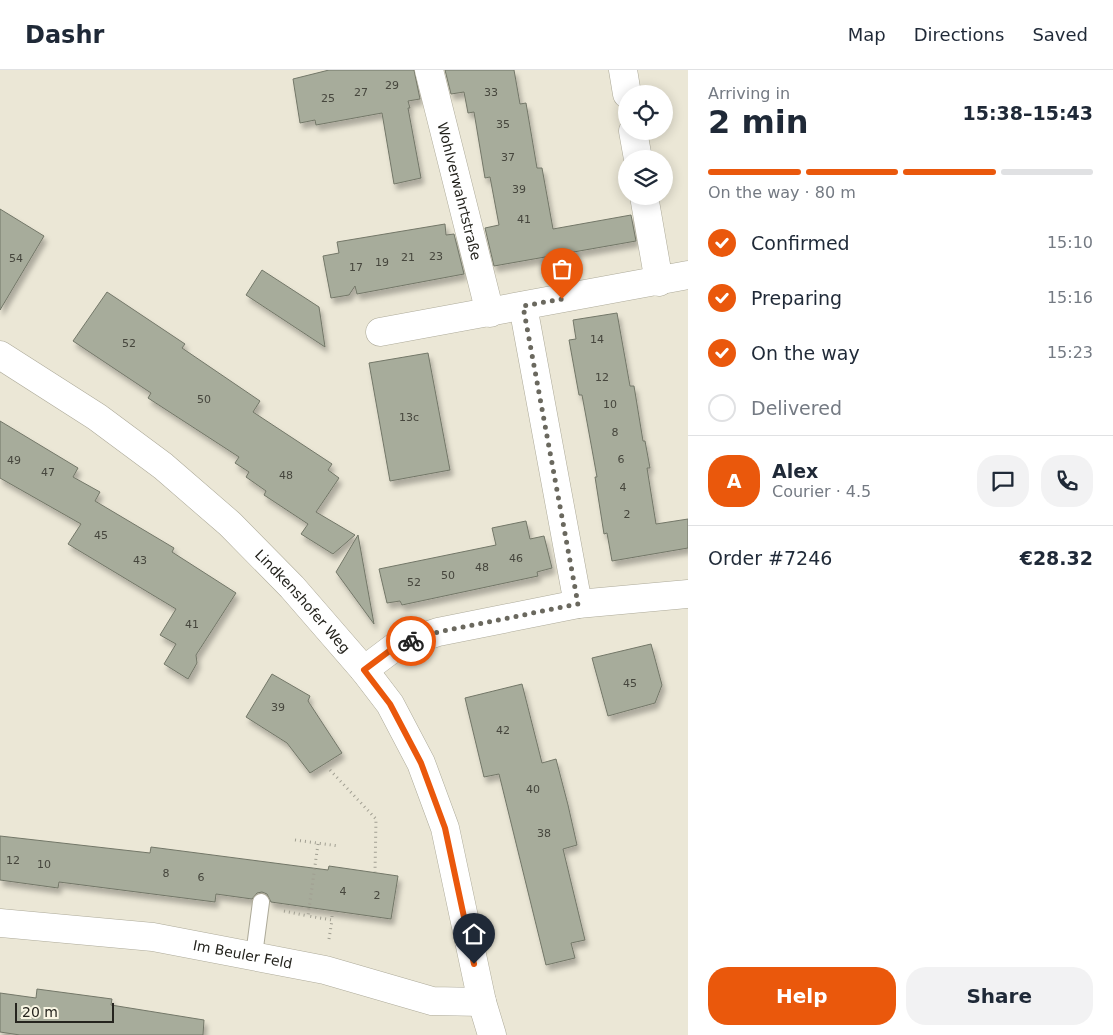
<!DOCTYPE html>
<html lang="en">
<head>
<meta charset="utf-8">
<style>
  :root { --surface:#fff; --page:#f2f2f3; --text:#1f2937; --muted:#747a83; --line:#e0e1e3; --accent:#ea580c }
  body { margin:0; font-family:"DejaVu Sans",sans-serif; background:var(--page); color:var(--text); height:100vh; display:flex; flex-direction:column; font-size:19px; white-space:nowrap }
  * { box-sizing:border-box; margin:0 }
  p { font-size:16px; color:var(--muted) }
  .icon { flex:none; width:28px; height:28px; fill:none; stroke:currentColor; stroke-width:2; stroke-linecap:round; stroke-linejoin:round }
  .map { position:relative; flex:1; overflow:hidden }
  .details { display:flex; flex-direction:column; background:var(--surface); width:425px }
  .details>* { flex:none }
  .buttons { position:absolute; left:618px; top:15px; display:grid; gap:10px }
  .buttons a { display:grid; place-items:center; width:55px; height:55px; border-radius:50%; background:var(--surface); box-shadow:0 2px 12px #0003; font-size:25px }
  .scale { position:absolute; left:15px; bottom:12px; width:99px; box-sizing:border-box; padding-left:5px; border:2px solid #25241e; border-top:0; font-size:14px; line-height:18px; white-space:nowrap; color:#25241e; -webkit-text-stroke:4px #f8f5e3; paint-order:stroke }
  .pin { position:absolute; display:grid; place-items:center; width:42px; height:42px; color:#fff; margin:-51px -21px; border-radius:50% 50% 50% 0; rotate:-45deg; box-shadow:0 0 5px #0007 }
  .pin .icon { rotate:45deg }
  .courier { position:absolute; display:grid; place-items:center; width:50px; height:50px; margin:-25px; border:4px solid #ea580c; border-radius:50%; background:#fff; color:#222; box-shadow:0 1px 6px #0007 }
  .overview em { font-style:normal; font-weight:700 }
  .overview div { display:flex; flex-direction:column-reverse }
  .overview { display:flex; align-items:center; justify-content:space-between; height:85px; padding:0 20px }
  h1 { font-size:32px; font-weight:700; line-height:38px }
  .bar { display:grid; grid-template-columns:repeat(4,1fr); gap:8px 5px; align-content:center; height:60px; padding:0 20px }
  .bar i { height:6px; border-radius:4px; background:var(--line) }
  .bar .active { background:var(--accent) }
  .bar p { grid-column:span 4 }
  .line { display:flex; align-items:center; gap:12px; padding:0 20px; border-top:1px solid var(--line) }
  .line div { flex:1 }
  .round { display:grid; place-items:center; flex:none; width:52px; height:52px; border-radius:20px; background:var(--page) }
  ol { padding:0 20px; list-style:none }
  li { display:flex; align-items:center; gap:15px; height:55px }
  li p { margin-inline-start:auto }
  li .icon { padding:5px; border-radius:50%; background:var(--accent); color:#fff; stroke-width:4 }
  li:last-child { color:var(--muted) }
  li i { width:28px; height:28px; border:2px solid var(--line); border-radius:50% }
  .button { display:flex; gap:10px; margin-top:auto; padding:10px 20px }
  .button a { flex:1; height:58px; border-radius:20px; background:var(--accent); color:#fff; font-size:20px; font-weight:700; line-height:58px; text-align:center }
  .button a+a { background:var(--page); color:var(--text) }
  header { display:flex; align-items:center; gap:30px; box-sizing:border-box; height:70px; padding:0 25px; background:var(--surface); border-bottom:1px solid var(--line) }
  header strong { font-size:24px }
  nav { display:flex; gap:28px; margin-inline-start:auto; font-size:18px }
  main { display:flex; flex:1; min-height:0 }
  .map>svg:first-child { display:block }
  .building { fill:#a7ac9b; stroke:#737768; filter:url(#shadow) }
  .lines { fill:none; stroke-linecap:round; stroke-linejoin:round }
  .lane-casing { stroke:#adaa99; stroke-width:18 }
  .street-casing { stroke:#adaa99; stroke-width:29 }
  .path { stroke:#a19f92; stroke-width:3; stroke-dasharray:1 4; stroke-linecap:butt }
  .lane { stroke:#fff; stroke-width:16 }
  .street { stroke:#fff; stroke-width:28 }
  .done { stroke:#6a685e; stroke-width:5; stroke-dasharray:0 9 }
  .route { stroke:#ea580c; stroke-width:6 }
  .labels { text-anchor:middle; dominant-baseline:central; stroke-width:4; stroke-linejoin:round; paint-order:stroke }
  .number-label { font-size:11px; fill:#46463d }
  .street-label { font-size:14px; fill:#25241e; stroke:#f8f5e3 }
</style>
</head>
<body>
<header>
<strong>Dashr</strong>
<nav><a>Map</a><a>Directions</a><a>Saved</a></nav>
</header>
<main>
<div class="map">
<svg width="688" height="965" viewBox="0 0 688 965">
  <defs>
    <filter id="shadow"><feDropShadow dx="3" dy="5.5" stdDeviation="2.5" flood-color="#0004"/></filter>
  </defs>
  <rect width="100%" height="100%" fill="#ebe7d6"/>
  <g class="building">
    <polygon points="329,0 414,0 420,29 408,31 410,38 408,38 421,108 394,114 382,43 316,55 315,50 300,53 293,9"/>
    <polygon points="445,0 514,0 520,34 526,33 537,98 542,98 553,159 631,145 636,171 494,196 485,158 499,155 490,107 485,108 474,42 468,43 464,22 451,24"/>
    <polygon points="0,139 44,166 0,240"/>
    <polygon points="445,154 446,165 454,164 464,204 357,224 355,216 349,225 331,228 323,186 339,183 337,172"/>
    <polygon points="262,200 319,237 325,277 246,225"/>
    <polygon points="107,222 185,274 182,278 260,331 253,342 332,394 328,400 339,408 316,442 355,465 333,484 301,464 308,454 264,425 266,421 246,407 249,402 235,393 239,387 148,328 151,323 73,271"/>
    <polygon points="617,243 630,316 634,316 643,371 645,371 650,398 647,398 656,454 688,449 688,478 612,491 607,463 604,464 595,407 597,407 587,352 582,325 579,325 569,270 576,269 573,250"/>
    <polygon points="428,283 450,400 390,411 369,293"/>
    <polygon points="0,351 78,398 73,407 100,422 95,431 174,478 172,482 236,523 196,585 197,593 188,609 164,594 176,574 160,565 176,539 68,474 81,454 0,408"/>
    <polygon points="526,451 530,469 544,466 552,498 537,502 538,506 402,535 400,531 387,533 379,499 496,475 492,458"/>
    <polygon points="358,465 374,554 336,502"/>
    <polygon points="651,574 662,615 655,633 608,646 592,588"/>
    <polygon points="272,604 310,626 308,631 342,683 310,703 287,673 246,647"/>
    <polygon points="522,614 542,693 556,689 568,735 577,775 563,779 585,870 571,873 575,888 546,895 499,704 484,707 465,628"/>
    <polygon points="0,766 150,783 151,777 328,800 329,796 398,806 391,849 271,832 267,824 262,822 257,823 252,829 216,824 215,832 59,812 58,818 0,810"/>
    <polygon points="37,919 112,929 111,935 204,950 203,965 20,965 0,962 0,923 36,928"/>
  </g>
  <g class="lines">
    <defs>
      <polyline id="lane" points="254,885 261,832"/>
      <g id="street">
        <path id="s1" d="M 429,0 L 490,243"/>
        <polyline points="623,0 627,24"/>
        <polyline points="633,61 638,89"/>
        <polyline points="644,126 659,212"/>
        <polyline points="523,236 578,534"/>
        <polyline points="380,262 688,205"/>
        <path id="s2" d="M 0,285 L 97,347 L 163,396 L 230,454 L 292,517 L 364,600 L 390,634 L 421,693 L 445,758 L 482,932 L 492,965"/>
        <polyline points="364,600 396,576 438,562 578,534 688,524"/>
        <path id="s3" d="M 0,853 L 153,867 L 325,900 L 432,931 L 482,932"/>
      </g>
    </defs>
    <use href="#lane" class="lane-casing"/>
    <use href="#street" class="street-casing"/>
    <g class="path">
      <polyline points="330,700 376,749 375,802"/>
      <polyline points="295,770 339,776"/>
      <polyline points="318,774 308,846 332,850 332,845"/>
      <polyline points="284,841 308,846"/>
      <polyline points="329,869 332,850"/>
    </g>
    <use href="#lane" class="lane"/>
    <use href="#street" class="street"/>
  </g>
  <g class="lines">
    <polyline class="done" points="411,571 438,562 578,534 523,236 562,229"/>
    <polyline class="route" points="411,571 396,576 364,600 390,634 421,693 445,758 474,894"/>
  </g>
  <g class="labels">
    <g class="number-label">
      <text x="392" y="15">29</text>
      <text x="361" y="22">27</text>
      <text x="491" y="22">33</text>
      <text x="328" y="28">25</text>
      <text x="503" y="54">35</text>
      <text x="508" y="87">37</text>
      <text x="519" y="119">39</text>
      <text x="524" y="149">41</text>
      <text x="436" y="186">23</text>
      <text x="408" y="187">21</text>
      <text x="16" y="188">54</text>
      <text x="382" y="192">19</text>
      <text x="356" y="197">17</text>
      <text x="597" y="269">14</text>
      <text x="129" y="273">52</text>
      <text x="602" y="307">12</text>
      <text x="204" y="329">50</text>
      <text x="610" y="334">10</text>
      <text x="409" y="347">13c</text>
      <text x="615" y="362">8</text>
      <text x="621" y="389">6</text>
      <text x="14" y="390">49</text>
      <text x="48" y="402">47</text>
      <text x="286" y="405">48</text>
      <text x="623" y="417">4</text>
      <text x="627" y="444">2</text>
      <text x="101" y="465">45</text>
      <text x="516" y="488">46</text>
      <text x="140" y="490">43</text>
      <text x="482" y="497">48</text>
      <text x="448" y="505">50</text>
      <text x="414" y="512">52</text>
      <text x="192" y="554">41</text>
      <text x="630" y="613">45</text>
      <text x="278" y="637">39</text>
      <text x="503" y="660">42</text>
      <text x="533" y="719">40</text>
      <text x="544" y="763">38</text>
      <text x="13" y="790">12</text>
      <text x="44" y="794">10</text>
      <text x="166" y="803">8</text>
      <text x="201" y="807">6</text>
      <text x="343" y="821">4</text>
      <text x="377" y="825">2</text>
    </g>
    <g class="street-label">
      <text stroke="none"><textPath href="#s1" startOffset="125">Wohlverwahrtstraße</textPath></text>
      <text stroke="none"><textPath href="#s2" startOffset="392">Lindkenshofer Weg</textPath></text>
      <text stroke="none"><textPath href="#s3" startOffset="245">Im Beuler Feld</textPath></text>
    </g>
  </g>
</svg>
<div class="buttons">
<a><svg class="icon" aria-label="locate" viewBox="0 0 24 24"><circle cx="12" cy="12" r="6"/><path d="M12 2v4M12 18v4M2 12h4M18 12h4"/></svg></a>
<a><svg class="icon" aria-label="layers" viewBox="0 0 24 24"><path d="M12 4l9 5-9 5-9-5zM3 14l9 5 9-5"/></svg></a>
</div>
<div class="scale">20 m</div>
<div class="pin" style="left:562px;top:229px;background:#ea580c"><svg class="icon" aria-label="bag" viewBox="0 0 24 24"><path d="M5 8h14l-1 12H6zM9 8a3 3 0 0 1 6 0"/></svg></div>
<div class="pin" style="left:474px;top:894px;background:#1f2937"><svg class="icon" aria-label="home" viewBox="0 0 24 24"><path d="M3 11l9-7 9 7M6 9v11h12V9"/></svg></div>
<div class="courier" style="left:411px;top:571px"><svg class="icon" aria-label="bike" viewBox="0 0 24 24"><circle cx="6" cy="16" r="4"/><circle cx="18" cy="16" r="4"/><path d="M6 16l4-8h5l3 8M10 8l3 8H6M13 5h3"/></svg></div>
</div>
<section class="details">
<div class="overview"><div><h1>2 min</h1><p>Arriving in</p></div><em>15:38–15:43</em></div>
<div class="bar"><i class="active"></i><i class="active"></i><i class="active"></i><i></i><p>On the way · 80 m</p></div>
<ol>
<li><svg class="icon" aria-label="check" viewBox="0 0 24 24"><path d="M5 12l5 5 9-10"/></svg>Confirmed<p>15:10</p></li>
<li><svg class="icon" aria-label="check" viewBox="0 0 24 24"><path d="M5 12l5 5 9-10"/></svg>Preparing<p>15:16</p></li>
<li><svg class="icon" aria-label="check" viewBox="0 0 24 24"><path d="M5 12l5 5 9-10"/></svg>On the way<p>15:23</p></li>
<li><i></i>Delivered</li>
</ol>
<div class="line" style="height:90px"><b class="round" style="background:var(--accent);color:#fff">A</b><div><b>Alex</b><p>Courier · 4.5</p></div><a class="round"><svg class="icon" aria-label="chat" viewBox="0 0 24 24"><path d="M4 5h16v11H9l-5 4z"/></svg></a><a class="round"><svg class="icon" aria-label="phone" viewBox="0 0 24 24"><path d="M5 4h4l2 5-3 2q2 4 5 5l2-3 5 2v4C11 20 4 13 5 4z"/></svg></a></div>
<div class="line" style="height:65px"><div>Order #7246</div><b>€28.32</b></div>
<div class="button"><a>Help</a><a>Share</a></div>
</section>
</main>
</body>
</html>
